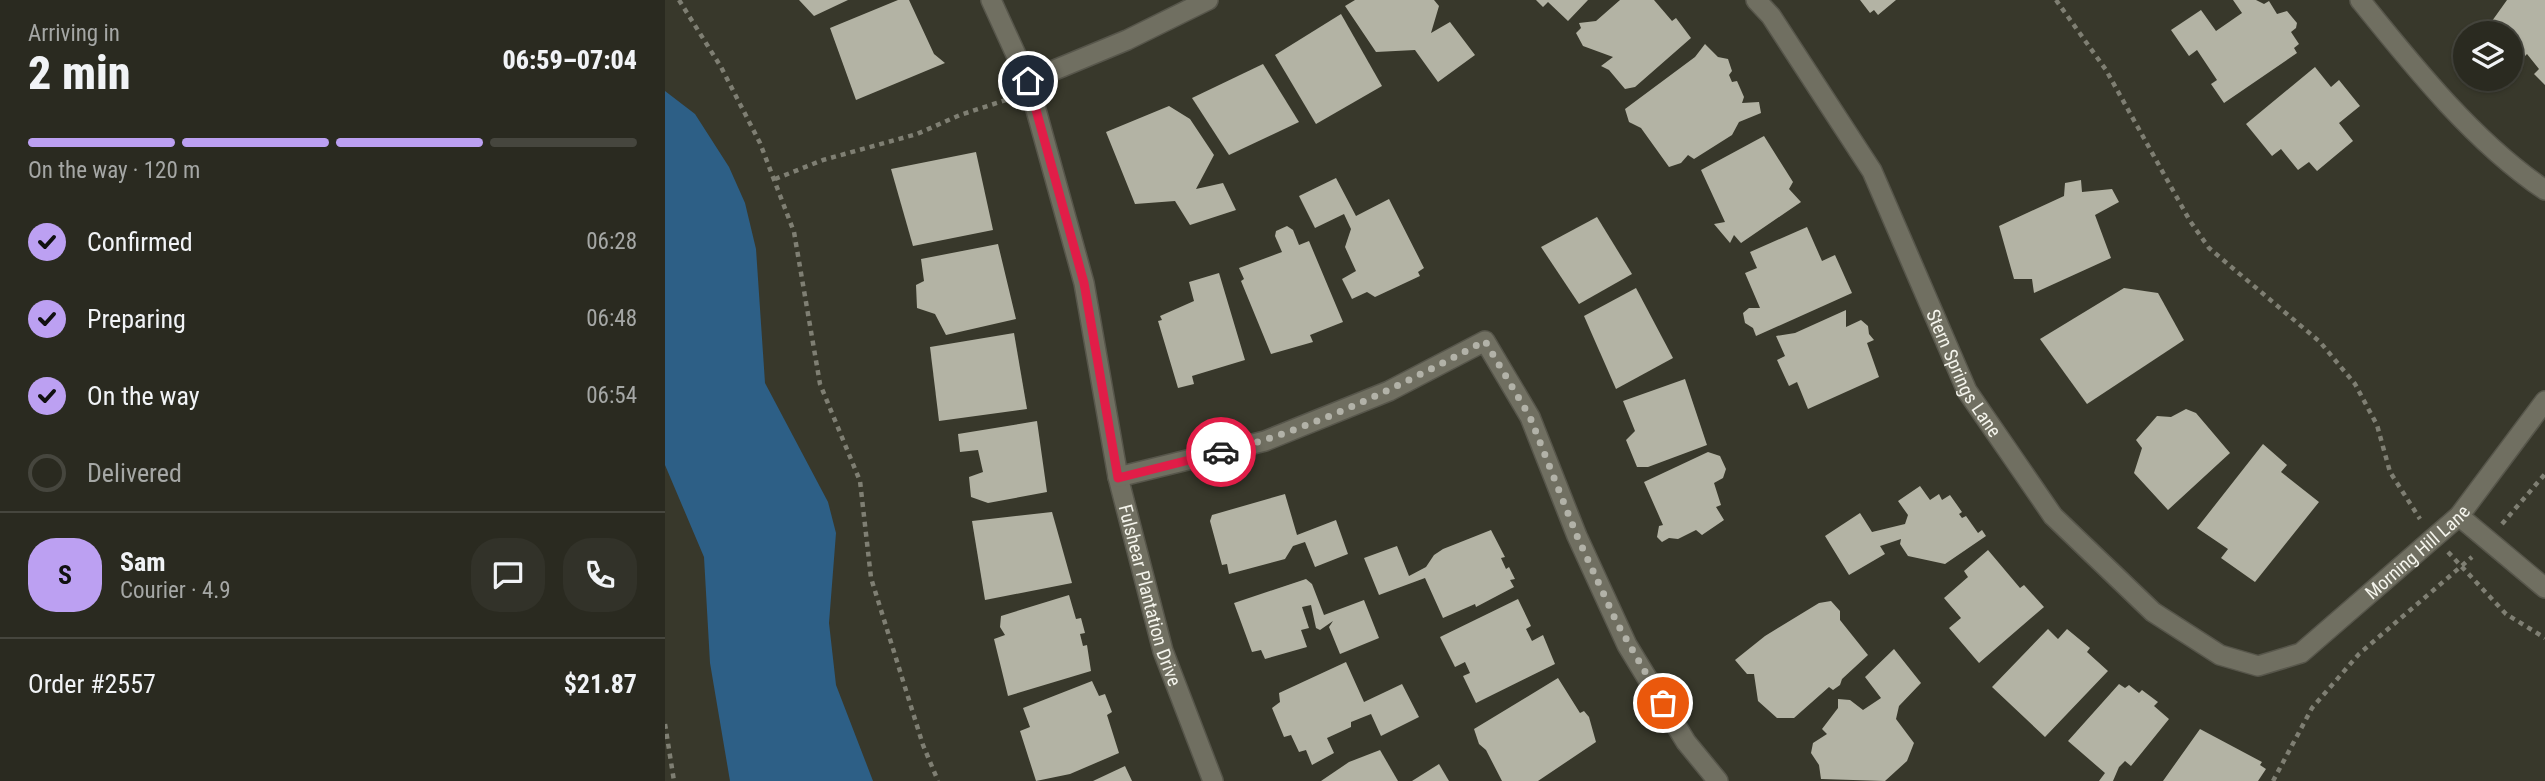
<!DOCTYPE html>
<html lang="en">
<head>
<meta charset="utf-8">
<style>
  :root { --surface:#2a2a20; --page:#323229; --text:#f1f3f6; --muted:#a5a7a5; --line:#46463e; --accent:#bca0f2 }
  body { margin:0; font-family:"Roboto Condensed",sans-serif; background:var(--page); color:var(--text); height:100vh; display:flex; flex-direction:column; font-size:26px; white-space:nowrap }
  * { box-sizing:border-box; margin:0 }
  p { font-size:23px; color:var(--muted) }
  .icon { flex:none; width:38px; height:38px; fill:none; stroke:currentColor; stroke-width:2; stroke-linecap:round; stroke-linejoin:round }
  .map { position:relative; flex:1; overflow:hidden }
  .sheet { display:flex; flex-direction:column; background:var(--surface); width:665px }
  .sheet>* { flex:none }
  .buttons { position:absolute; left:1788px; top:21px; display:grid; gap:14px }
  .buttons a { display:grid; place-items:center; width:70px; height:70px; border-radius:50%; background:var(--surface); box-shadow:0 2px 5px #0004,0 0 0 2px var(--line); font-size:35px }
  .pin { position:absolute; display:grid; place-items:center; width:60px; height:60px; color:#fff; margin:-30px; border:4px solid #fff; border-radius:50%; box-shadow:0 2px 7px #0007 }
  .courier { position:absolute; display:grid; place-items:center; width:70px; height:70px; margin:-35px; border:5px solid #e11d48; border-radius:50%; background:#fff; color:#222; box-shadow:0 2px 9px #0007 }
  .headline em { font-style:normal; font-weight:800 }
  .headline div { display:flex; flex-direction:column-reverse }
  .headline { display:flex; align-items:center; justify-content:space-between; height:119px; padding:0 28px }
  h1 { font-size:46px; font-weight:800; line-height:52px }
  .bar { display:grid; grid-template-columns:repeat(4,1fr); gap:10px 7px; align-content:center; height:84px; padding:0 28px }
  .bar i { height:9px; border-radius:5px; background:var(--line) }
  .bar .active { background:var(--accent) }
  .bar p { grid-column:span 4 }
  .line { display:flex; align-items:center; gap:18px; padding:0 28px; border-top:2px solid var(--line) }
  .line div { flex:1 }
  .round { display:grid; place-items:center; flex:none; width:74px; height:74px; border-radius:28px; background:var(--page) }
  ol { padding:0 28px; list-style:none }
  li { display:flex; align-items:center; gap:21px; height:77px }
  li p { margin-inline-start:auto }
  li .icon { padding:7px; border-radius:50%; background:var(--accent); color:#111; stroke-width:4 }
  li:last-child { color:var(--muted) }
  li i { width:38px; height:38px; border:4px solid var(--line); border-radius:50% }
  main { display:flex; flex:1; min-height:0 }
  .map>svg:first-child { display:block }
  .water { fill:#2d5f86 }
  .building { fill:#b3b3a4 }
  .lines { fill:none; stroke-linecap:round; stroke-linejoin:round }
  .minor-casing { stroke:#57564b; stroke-width:22 }
  .path { stroke:#7f7f73; stroke-width:4.5; stroke-dasharray:5 5; stroke-linecap:butt }
  .minor { stroke:#706f61; stroke-width:19 }
  .done { stroke:#b2b2a8; stroke-width:7; stroke-dasharray:0 12.6 }
  .route { stroke:#e11d48; stroke-width:9 }
  .labels { text-anchor:middle; dominant-baseline:central; stroke-width:7; stroke-linejoin:round; paint-order:stroke }
  .street-label { font-size:19px; fill:#f4f4ec; stroke:#2e2e21 }
</style>
</head>
<body>
<main>
<section class="sheet">
<div class="headline"><div><h1>2 min</h1><p>Arriving in</p></div><em>06:59–07:04</em></div>
<div class="bar"><i class="active"></i><i class="active"></i><i class="active"></i><i></i><p>On the way · 120 m</p></div>
<ol>
<li><svg class="icon" aria-label="check" viewBox="0 0 24 24"><path d="M5 12l5 5 9-10"/></svg>Confirmed<p>06:28</p></li>
<li><svg class="icon" aria-label="check" viewBox="0 0 24 24"><path d="M5 12l5 5 9-10"/></svg>Preparing<p>06:48</p></li>
<li><svg class="icon" aria-label="check" viewBox="0 0 24 24"><path d="M5 12l5 5 9-10"/></svg>On the way<p>06:54</p></li>
<li><i></i>Delivered</li>
</ol>
<div class="line" style="height:126px"><b class="round" style="background:var(--accent);color:#111">S</b><div><b>Sam</b><p>Courier · 4.9</p></div><a class="round"><svg class="icon" aria-label="chat" viewBox="0 0 24 24"><path d="M4 5h16v11H9l-5 4z"/></svg></a><a class="round"><svg class="icon" aria-label="phone" viewBox="0 0 24 24"><path d="M5 4h4l2 5-3 2q2 4 5 5l2-3 5 2v4C11 20 4 13 5 4z"/></svg></a></div>
<div class="line" style="height:91px"><div>Order #2557</div><b>$21.87</b></div>
</section>
<div class="map">
<svg width="1880" height="781" viewBox="0 0 1880 781">
  <rect width="100%" height="100%" fill="#38382b"/>
  <polygon class="water" points="0,91 30,114 64,167 80,203 91,249 100,383 163,502 171,533 164,623 171,685 208,781 65,781 45,663 39,557 0,465"/>
  <g class="building">
    <polygon points="134,0 183,0 149,16"/>
    <polygon points="233,0 244,0 269,54 280,63 191,100 165,28"/>
    <polygon points="690,0 769,0 774,6 766,33 785,22 810,55 773,82 750,50 711,52 680,6"/>
    <polygon points="871,0 923,0 903,21 883,2 878,7"/>
    <polygon points="955,0 989,0 1007,21 1011,18 1026,38 970,87 960,89 944,70 936,66 948,57 918,46 911,33 916,28 914,23 931,21"/>
    <polygon points="1195,0 1231,0 1213,15 1209,10 1205,13"/>
    <polygon points="1568,0 1591,0 1599,4 1604,1 1612,14 1622,11 1632,23 1631,28 1626,32 1634,44 1629,48 1632,53 1559,103 1546,84 1552,80 1532,50 1524,56 1506,30 1536,10 1551,31 1577,13"/>
    <polygon points="1842,0 1880,0 1880,85 1869,74 1874,69 1862,54 1859,57 1846,50 1846,33 1834,33 1827,21"/>
    <polygon points="676,14 717,86 651,124 610,55"/>
    <polygon points="1040,44 1053,57 1063,59 1067,71 1064,75 1067,82 1072,81 1079,97 1077,103 1094,102 1096,113 1074,122 1067,135 1029,159 1023,155 1016,163 1004,167 976,128 964,122 960,109 1030,57"/>
    <polygon points="598,64 634,122 564,155 527,98"/>
    <polygon points="1650,67 1666,87 1674,80 1695,106 1674,123 1688,141 1652,171 1644,162 1633,170 1616,149 1607,156 1581,124"/>
    <polygon points="504,106 525,119 549,155 531,189 558,183 571,210 525,225 510,201 470,204 441,132"/>
    <polygon points="1099,136 1128,182 1124,189 1136,202 1076,243 1069,235 1065,243 1049,224 1060,222 1036,170"/>
    <polygon points="311,152 328,230 248,246 226,169"/>
    <polygon points="671,178 691,216 724,199 759,268 753,272 755,276 710,297 702,292 687,299 677,279 691,271 680,247 686,229 679,214 650,228 634,196"/>
    <polygon points="1416,180 1417,192 1447,189 1454,202 1430,215 1446,258 1369,293 1367,279 1349,279 1334,226 1399,196 1400,183"/>
    <polygon points="932,217 967,274 914,304 876,247"/>
    <polygon points="622,226 628,230 634,245 644,241 678,322 645,335 648,342 606,354 576,281 579,279 574,268 617,252 610,236 611,231"/>
    <polygon points="1142,227 1157,261 1170,255 1187,293 1091,336 1088,328 1080,323 1078,313 1084,308 1095,308 1080,273 1092,268 1085,252"/>
    <polygon points="333,244 351,319 281,335 270,314 252,308 251,285 259,281 256,259"/>
    <polygon points="554,273 580,360 527,376 529,384 513,388 493,321 497,320 495,316 529,301 524,282"/>
    <polygon points="971,288 1008,358 951,389 919,316"/>
    <polygon points="1459,288 1493,293 1519,340 1422,404 1375,339"/>
    <polygon points="1181,310 1181,327 1196,320 1203,326 1204,334 1209,340 1202,343 1214,377 1143,409 1132,382 1124,386 1112,360 1120,356 1111,336 1130,333"/>
    <polygon points="349,333 362,409 274,421 265,347"/>
    <polygon points="1020,379 1042,445 983,467 972,467 961,440 970,431 958,401"/>
    <polygon points="1521,409 1531,413 1565,453 1503,510 1469,473 1477,448 1471,440 1492,416 1506,417"/>
    <polygon points="372,421 382,492 323,503 306,497 304,477 318,472 313,450 295,452 293,434"/>
    <polygon points="1598,444 1622,465 1616,472 1654,502 1590,582 1556,558 1563,549 1532,528"/>
    <polygon points="1043,452 1055,456 1061,469 1058,478 1049,483 1056,505 1051,507 1059,520 1037,535 1031,530 1013,539 1004,538 997,542 992,537 994,526 998,525 979,482"/>
    <polygon points="1255,486 1265,500 1274,494 1277,500 1285,495 1297,512 1294,514 1297,518 1301,516 1313,533 1317,530 1321,536 1280,564 1243,556 1235,544 1236,539 1215,546 1220,554 1184,575 1160,536 1195,513 1207,532 1240,524 1243,515 1233,501"/>
    <polygon points="620,494 632,535 671,520 683,554 650,567 640,542 628,546 620,559 564,574 562,564 557,565 545,521 547,515"/>
    <polygon points="387,512 407,583 320,600 307,521"/>
    <polygon points="826,530 840,557 836,558 841,569 844,567 850,579 845,580 849,587 811,607 810,604 778,618 760,578 714,595 699,558 732,546 744,576 761,567 769,555 778,549"/>
    <polygon points="1323,550 1355,588 1359,585 1379,607 1314,663 1284,628 1296,618 1279,598 1303,577 1299,571"/>
    <polygon points="641,579 647,584 659,615 699,600 714,638 675,654 664,627 668,621 655,630 651,628 646,605 637,607 644,628 636,630 642,647 600,659 596,650 587,652 569,603"/>
    <polygon points="404,595 411,619 416,618 420,633 415,634 418,646 422,645 426,671 343,696 329,639 340,635 335,627 336,616"/>
    <polygon points="853,599 866,626 861,629 867,641 878,635 890,664 811,703 798,676 805,673 800,662 790,667 775,637"/>
    <polygon points="1166,601 1175,611 1175,620 1203,655 1177,679 1175,685 1168,690 1164,687 1129,718 1112,718 1093,701 1089,674 1082,674 1070,660 1100,636 1154,603"/>
    <polygon points="1383,629 1393,639 1402,629 1425,648 1422,652 1443,671 1380,737 1327,687"/>
    <polygon points="1229,649 1256,683 1234,706 1231,719 1249,743 1242,761 1220,781 1156,779 1154,765 1146,753 1148,743 1162,734 1157,729 1173,708 1173,699 1185,700 1198,710 1216,698 1200,677"/>
    <polygon points="681,662 699,702 737,684 754,717 716,736 706,714 686,722 686,727 662,738 669,753 647,765 641,750 634,752 626,735 619,737 607,708 615,702 614,693"/>
    <polygon points="893,678 915,713 919,711 924,717 931,742 873,781 837,781 821,750 814,744 809,729"/>
    <polygon points="427,681 434,696 440,694 447,712 442,715 454,753 405,774 371,781 355,731 365,727 358,708"/>
    <polygon points="1454,684 1460,688 1464,685 1474,693 1477,690 1493,702 1489,706 1504,719 1466,766 1460,761 1454,767 1448,781 1434,781 1440,773 1403,741"/>
    <polygon points="1535,729 1597,762 1595,765 1601,769 1593,781 1498,781"/>
    <polygon points="715,750 733,781 656,781 684,762"/>
    <polygon points="774,764 784,781 747,781"/>
    <polygon points="460,766 467,781 428,781"/>
  </g>
  <g class="lines">
    <defs>
      <g id="minor">
        <path id="s1" d="M 326,0 L 363,81 L 419,283 L 453,477 L 498,651 L 548,781"/>
        <path id="s2" d="M 1091,0 L 1106,16 L 1207,171 L 1302,391 L 1388,516 L 1488,612 L 1555,655 L 1593,666 L 1636,653 L 1794,516 L 1880,401"/>
        <path d="M 1695,0 C 1749,67 1809,142 1880,190"/>
        <polyline points="363,81 462,40 543,0"/>
        <polyline points="453,477 600,441 724,391 820,341 865,417 912,536 962,645 1021,742 1053,781"/>
        <polyline points="1794,516 1880,588"/>
      </g>
    </defs>
    <use href="#minor" class="minor-casing"/>
    <g class="path">
      <polyline points="14,0 56,67 95,143 129,232 155,384 195,481 206,578 258,745 273,781"/>
      <polyline points="1391,0 1441,70 1525,221 1544,248 1655,342 1690,384 1712,425 1725,472 1755,519"/>
      <polyline points="110,179 158,160 252,134 295,115 344,99"/>
      <polyline points="1837,524 1880,474"/>
      <polyline points="1783,552 1841,614 1880,638"/>
      <polyline points="0,724 9,781"/>
      <polyline points="1608,781 1647,708 1694,654 1807,557"/>
    </g>
    <use href="#minor" class="minor"/>
  </g>
  <g class="lines">
    <path class="done" d="M 556,452 C 650,429 736,385 820,341 L 865,417 L 912,536 L 952,623 L 998,703"/>
    <polyline class="route" points="363,81 419,283 453,478 556,452"/>
  </g>
  <g class="labels">
    <g class="street-label">
      <text stroke="none"><textPath href="#s2" startOffset="429">Stern Springs Lane</textPath></text>
      <text stroke="none"><textPath href="#s2" startOffset="1055">Morning Hill Lane</textPath></text>
      <text stroke="none"><textPath href="#s1" startOffset="618">Fulshear Plantation Drive</textPath></text>
    </g>
  </g>
</svg>
<div class="buttons">
<a><svg class="icon" aria-label="layers" viewBox="0 0 24 24"><path d="M12 4l9 5-9 5-9-5zM3 14l9 5 9-5"/></svg></a>
</div>
<div class="pin" style="left:998px;top:703px;background:#ea580c"><svg class="icon" aria-label="bag" viewBox="0 0 24 24"><path d="M5 8h14l-1 12H6zM9 8a3 3 0 0 1 6 0"/></svg></div>
<div class="pin" style="left:363px;top:81px;background:#1f2937"><svg class="icon" aria-label="home" viewBox="0 0 24 24"><path d="M3 11l9-7 9 7M6 9v11h12V9"/></svg></div>
<div class="courier" style="left:556px;top:452px"><svg class="icon" aria-label="car" viewBox="0 0 24 24"><path d="M5 17H2v-5l4-1 3-4h7l3 4 3 1v5h-3M9 17h6M6 11h13"/><circle cx="7" cy="17" r="2"/><circle cx="17" cy="17" r="2"/></svg></div>
</div>
</main>
</body>
</html>
